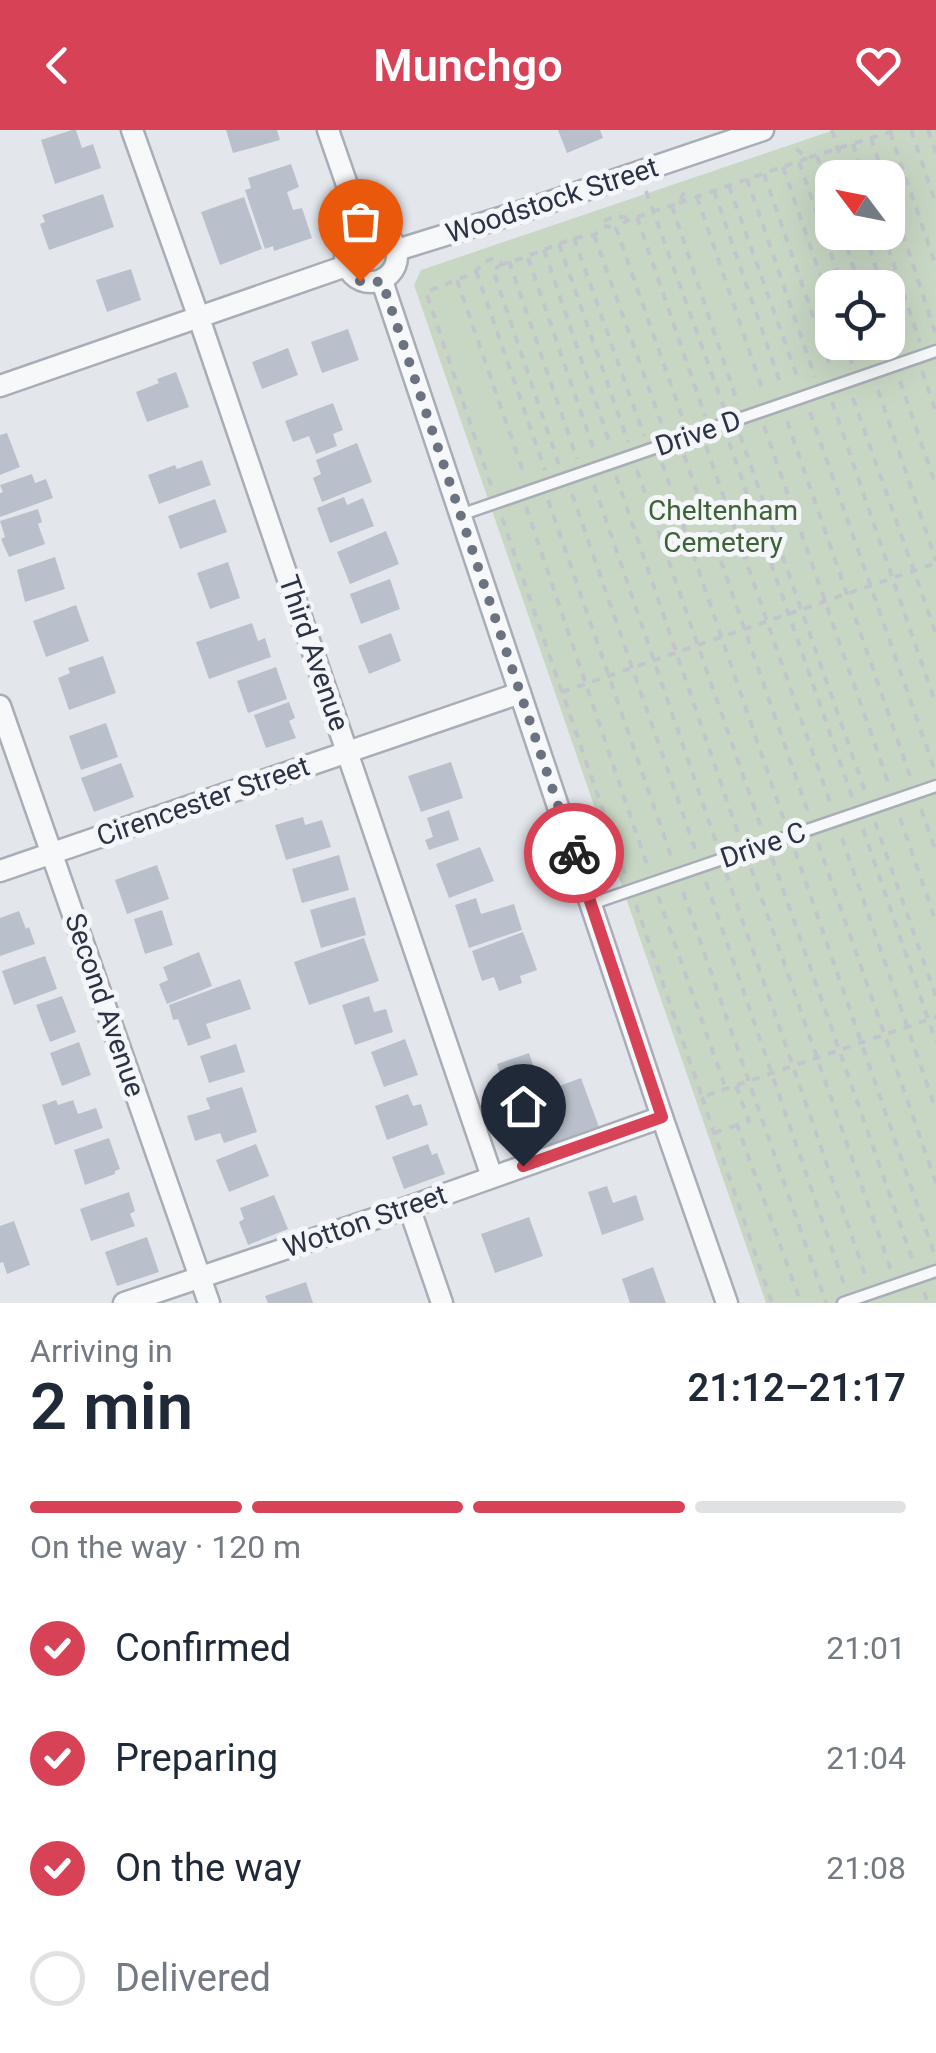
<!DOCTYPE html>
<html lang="en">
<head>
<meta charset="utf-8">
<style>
  :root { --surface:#fff; --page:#f2f2f3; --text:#1f2937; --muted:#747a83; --line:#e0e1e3; --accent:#d74256 }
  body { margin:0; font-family:Roboto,sans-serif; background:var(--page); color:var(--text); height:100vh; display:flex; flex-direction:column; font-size:38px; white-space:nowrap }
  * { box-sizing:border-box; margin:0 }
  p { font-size:32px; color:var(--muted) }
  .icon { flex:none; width:55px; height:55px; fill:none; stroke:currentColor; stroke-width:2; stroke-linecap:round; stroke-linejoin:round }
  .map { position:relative; height:1173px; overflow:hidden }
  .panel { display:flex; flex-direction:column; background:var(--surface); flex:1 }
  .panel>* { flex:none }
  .needle { width:65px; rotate:302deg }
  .buttons { position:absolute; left:815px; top:30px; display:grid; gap:20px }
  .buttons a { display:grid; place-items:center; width:90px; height:90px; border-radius:20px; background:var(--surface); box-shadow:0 10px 40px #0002; font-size:50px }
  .pin { position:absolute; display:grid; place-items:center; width:85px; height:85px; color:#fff; margin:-102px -42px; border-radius:50% 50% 50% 0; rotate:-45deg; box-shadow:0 0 10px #0007 }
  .pin .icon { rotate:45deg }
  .courier { position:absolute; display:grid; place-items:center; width:100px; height:100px; margin:-50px; border:8px solid #d74256; border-radius:50%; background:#fff; color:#222; box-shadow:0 2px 12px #0007 }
  .headline em { font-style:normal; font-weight:600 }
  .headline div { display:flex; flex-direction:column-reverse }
  .headline { display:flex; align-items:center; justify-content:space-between; height:170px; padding:0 30px }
  h1 { font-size:65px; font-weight:600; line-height:75px }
  .bar { display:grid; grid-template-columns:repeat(4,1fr); gap:15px 10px; align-content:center; height:120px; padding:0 30px }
  .bar i { height:12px; border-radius:8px; background:var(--line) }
  .bar .on { background:var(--accent) }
  .bar p { grid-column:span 4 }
  ol { padding:0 30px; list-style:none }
  li { display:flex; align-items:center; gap:30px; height:110px }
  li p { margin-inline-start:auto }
  li .icon { padding:10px; border-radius:50%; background:var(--accent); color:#fff; stroke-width:4 }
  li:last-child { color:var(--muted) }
  li i { width:55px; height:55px; border:5px solid var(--line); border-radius:50% }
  header { display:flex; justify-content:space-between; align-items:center; height:130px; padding:0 30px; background:var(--accent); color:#fff; font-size:45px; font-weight:600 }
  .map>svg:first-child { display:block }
  .green { fill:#c8d7c4; fill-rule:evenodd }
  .building { fill:#bac0cb }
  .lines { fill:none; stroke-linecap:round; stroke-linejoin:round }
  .lane-casing { stroke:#a8adb7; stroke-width:15 }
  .street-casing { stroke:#a8adb7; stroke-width:25 }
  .path { stroke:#c2c5cb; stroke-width:4; stroke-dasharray:8 8; stroke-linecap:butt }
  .lane { stroke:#f7f8fa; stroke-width:10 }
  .street { stroke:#f7f8fa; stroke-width:20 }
  .done { stroke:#6b7280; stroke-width:10; stroke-dasharray:0 18 }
  .route { stroke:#d74256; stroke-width:12 }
  .labels { text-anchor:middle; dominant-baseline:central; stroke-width:10; stroke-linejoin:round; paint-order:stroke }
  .street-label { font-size:28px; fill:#2a3346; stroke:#f4f6f9 }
  .park-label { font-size:28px; fill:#3e6336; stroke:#f4f6f9 }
</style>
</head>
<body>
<header><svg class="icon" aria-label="back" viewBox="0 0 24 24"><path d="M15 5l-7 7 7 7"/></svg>Munchgo<svg class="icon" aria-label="heart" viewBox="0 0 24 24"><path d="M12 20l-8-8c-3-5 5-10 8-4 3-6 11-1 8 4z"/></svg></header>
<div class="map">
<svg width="936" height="1173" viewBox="0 0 936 1173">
  <rect width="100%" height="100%" fill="#e3e7ec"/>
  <path class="green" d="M 834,0 L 936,0 L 936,1173 L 766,1173 L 414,155 L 421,140 ZM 832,48 L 888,48 L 888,102 L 832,102 ZM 832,158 L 888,158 L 888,212 L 832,212 Z"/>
  <g class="building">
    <polygon points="72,0 76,0 82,18 93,14 101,38 55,54 41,10"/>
    <polygon points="226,0 277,0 280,10 233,23"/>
    <polygon points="558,0 600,0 603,8 567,23"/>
    <polygon points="291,34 299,57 287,62 293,80 302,78 312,108 274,121 273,116 265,119 245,60 251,58 248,48"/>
    <polygon points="103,64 114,97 49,120 40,94 45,92 42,85"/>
    <polygon points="244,67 262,119 220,135 201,82"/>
    <polygon points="131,139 141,170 107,182 96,150"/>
    <polygon points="348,199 359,230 322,243 311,212"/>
    <polygon points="288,218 298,245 262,259 252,232"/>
    <polygon points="176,242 189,277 147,292 136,262 159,253 157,249"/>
    <polygon points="333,273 343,300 333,304 337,316 316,324 309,306 293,312 285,291"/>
    <polygon points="7,303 20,337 0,345 0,305"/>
    <polygon points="357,313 372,352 322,372 313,348 321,344 316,330"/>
    <polygon points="202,330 211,355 159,374 148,345 175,335 177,339"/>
    <polygon points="32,344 35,353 46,349 53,368 0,387 0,363 3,362 0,355"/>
    <polygon points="344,367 347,375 363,368 374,396 330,413 317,378"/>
    <polygon points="215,369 227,402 180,419 168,386"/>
    <polygon points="38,379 42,392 38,394 45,414 9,427 1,409 5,407 0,391"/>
    <polygon points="386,401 399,434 350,454 337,422"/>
    <polygon points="55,427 65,459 25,472 17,440"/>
    <polygon points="228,432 240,468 210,479 197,443"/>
    <polygon points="390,449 400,479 361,494 350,464"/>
    <polygon points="76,475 89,511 46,527 33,491"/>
    <polygon points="252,493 258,511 265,508 271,527 209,549 196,512"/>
    <polygon points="391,503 401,531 369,544 358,516"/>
    <polygon points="103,526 116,563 69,580 58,548 70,543 68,538"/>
    <polygon points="276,537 287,569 248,583 237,551"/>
    <polygon points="289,572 295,588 289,591 296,608 266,618 254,585"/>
    <polygon points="106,593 118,627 81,640 69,606"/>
    <polygon points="451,632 463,668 421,682 408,646"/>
    <polygon points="121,633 134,667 94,682 81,648"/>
    <polygon points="449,680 459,710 429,720 425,710 433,707 427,688"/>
    <polygon points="303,687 305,695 322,690 331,717 286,730 275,695"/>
    <polygon points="480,717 494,751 449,768 436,734"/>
    <polygon points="339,725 349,760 302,773 292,739"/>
    <polygon points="157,735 169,769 127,784 115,750"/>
    <polygon points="355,767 366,805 321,818 310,780"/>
    <polygon points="476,768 481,784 514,774 522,800 469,818 455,775"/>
    <polygon points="162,780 173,815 145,824 134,789"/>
    <polygon points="19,781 26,799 29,797 35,814 0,826 0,788"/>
    <polygon points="523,802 537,840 520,846 522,853 499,861 494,847 482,851 472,821"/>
    <polygon points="364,808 379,851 309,875 294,832"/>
    <polygon points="199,822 212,856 167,874 159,854 168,850 163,837"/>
    <polygon points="45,826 57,859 14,875 2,841"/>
    <polygon points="240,849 251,879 206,894 211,908 188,916 178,889 173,890 169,875"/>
    <polygon points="62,866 76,902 50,912 36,875"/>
    <polygon points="369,866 374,882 386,879 393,902 355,915 342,875"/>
    <polygon points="405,909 418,945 384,957 371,922"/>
    <polygon points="79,912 91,945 62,956 50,923"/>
    <polygon points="236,914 245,942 209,953 200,926"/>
    <polygon points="529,923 540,956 508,967 497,934"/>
    <polygon points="581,948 600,1000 546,1020 539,1002 526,1008 513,973"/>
    <polygon points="242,957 257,1002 224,1013 220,1003 195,1011 187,986 210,979 206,968"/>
    <polygon points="408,964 413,976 421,974 428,995 387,1010 375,976"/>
    <polygon points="56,970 58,975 73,970 78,984 96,978 103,998 55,1015 42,975"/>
    <polygon points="109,1008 120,1039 115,1041 115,1044 85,1055 74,1020"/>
    <polygon points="256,1014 269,1046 229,1062 216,1030"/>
    <polygon points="428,1014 432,1025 437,1023 445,1044 404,1059 392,1027"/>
    <polygon points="607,1056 613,1073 636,1065 644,1090 602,1105 588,1062"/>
    <polygon points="129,1062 135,1081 130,1084 135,1096 91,1111 80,1079"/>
    <polygon points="274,1065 288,1099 248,1115 239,1092 244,1089 240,1078"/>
    <polygon points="529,1087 543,1126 495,1143 481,1104"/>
    <polygon points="14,1091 30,1135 7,1144 3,1132 0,1133 0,1096"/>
    <polygon points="147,1107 159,1142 117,1156 105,1122"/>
    <polygon points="653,1137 666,1173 630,1173 622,1149"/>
    <polygon points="306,1152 313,1173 268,1173 265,1166"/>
  </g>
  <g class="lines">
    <defs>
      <g id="lane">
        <polyline points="460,385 936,221"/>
        <polyline points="591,774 936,656"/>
        <polyline points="843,1173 936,1141"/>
      </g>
      <g id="street">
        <polyline points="132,0 199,188 492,1047"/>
        <polyline points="328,0 363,101"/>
        <circle cx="371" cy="126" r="26"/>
        <polyline points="397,120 526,80 763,0"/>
        <polyline points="382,151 662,987 727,1173"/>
        <polyline points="0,256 346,136"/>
        <polyline points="0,576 209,1173"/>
        <polyline points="0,741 520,563"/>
        <polyline points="409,1077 442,1173"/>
        <polyline points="124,1173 409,1077 662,987"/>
      </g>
    </defs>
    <use href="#lane" class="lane-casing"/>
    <use href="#street" class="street-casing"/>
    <g class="path">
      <polyline points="832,0 847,48"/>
      <polyline points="911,0 936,74"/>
      <polyline points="928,0 936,23"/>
      <polyline points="890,2 936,136"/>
      <polyline points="871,8 884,48"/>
      <polyline points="853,14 864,48"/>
      <polyline points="796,19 808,28 896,0"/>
      <polyline points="817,26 832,74"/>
      <polyline points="799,32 843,158"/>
      <polyline points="783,37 832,179"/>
      <polyline points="764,44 831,238"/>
      <polyline points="747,49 815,247"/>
      <polyline points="729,56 798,249"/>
      <polyline points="888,58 936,205"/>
      <polyline points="646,61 724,278"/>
      <polyline points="714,61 782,258"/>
      <polyline points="697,67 764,264"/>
      <polyline points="679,73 808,28"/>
      <polyline points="672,76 738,274"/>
      <polyline points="637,87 705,286"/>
      <polyline points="637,87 679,73 687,56"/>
      <polyline points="630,89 616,98 684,292"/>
      <polyline points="604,91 616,86 628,88"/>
      <polyline points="842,102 860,158"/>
      <polyline points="865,102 882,158"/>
      <polyline points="883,102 920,212"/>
      <polyline points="594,105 663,298"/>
      <polyline points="574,108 644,306"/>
      <polyline points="559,114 628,312"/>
      <polyline points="544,120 611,317"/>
      <polyline points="528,128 595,323"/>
      <polyline points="509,131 577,329"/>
      <polyline points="502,134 493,140 559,335"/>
      <polyline points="476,141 545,340"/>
      <polyline points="457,150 525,347"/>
      <polyline points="888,175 901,218"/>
      <polyline points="844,212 852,234"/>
      <polyline points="862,212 867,227"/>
      <polyline points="878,212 882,224"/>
      <polyline points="922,241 936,282"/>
      <polyline points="900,251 936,356"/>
      <polyline points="878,260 936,431"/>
      <polyline points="853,268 936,504"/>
      <polyline points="832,272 936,575"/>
      <polyline points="810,282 935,641"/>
      <polyline points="787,291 910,646"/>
      <polyline points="764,296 889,655"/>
      <polyline points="740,305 866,664"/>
      <polyline points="729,312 852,667"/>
      <polyline points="706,316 831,675"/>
      <polyline points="684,325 809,685"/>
      <polyline points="662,333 785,693"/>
      <polyline points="637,340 762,700"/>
      <polyline points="616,346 739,706"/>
      <polyline points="491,355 426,162 474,143 484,132 494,128 503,134 520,129 574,108 594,105 606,96 616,98"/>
      <polyline points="594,355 717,715"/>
      <polyline points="572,364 695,719"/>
      <polyline points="548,370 672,729"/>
      <polyline points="526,377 648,738"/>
      <polyline points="502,388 626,747"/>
      <polyline points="562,562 936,433"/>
      <polyline points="921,679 936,722"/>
      <polyline points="900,688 936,792"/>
      <polyline points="875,692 936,867"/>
      <polyline points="863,699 936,912"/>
      <polyline points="842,708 936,980"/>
      <polyline points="818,713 936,1053"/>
      <polyline points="795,721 934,1123"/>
      <polyline points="772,728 914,1134"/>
      <polyline points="751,738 891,1140"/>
      <polyline points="726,743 867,1150"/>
      <polyline points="706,752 844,1154"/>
      <polyline points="683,762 826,1173"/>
      <polyline points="658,766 726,959"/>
      <polyline points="636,775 702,967 936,887"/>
      <polyline points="736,956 749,991 737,995 801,1173"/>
      <polyline points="702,967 772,1173"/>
      <polyline points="714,1003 737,995"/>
      <polyline points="924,1162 928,1173"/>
    </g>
    <use href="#lane" class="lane"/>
    <use href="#street" class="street"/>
  </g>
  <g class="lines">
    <polyline class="done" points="360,151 370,153 382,151 574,723"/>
    <polyline class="route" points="523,1036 662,987 574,723"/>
  </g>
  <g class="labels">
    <g class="street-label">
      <text transform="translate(552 70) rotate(-18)">Woodstock Street</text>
      <text transform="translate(698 303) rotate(-19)">Drive D</text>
      <text transform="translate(314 523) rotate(71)">Third Avenue</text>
      <text transform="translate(203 671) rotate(-19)">Cirencester Street</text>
      <text transform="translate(763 715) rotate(-19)">Drive C</text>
      <text transform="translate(105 875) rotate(71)">Second Avenue</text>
      <text transform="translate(365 1091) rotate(-19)">Wotton Street</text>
    </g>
    <g class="park-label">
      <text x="723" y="380">Cheltenham<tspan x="723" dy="32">Cemetery</tspan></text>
    </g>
  </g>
</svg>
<div class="buttons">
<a><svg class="needle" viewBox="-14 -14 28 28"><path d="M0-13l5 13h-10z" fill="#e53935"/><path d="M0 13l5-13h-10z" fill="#747a83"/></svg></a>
<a><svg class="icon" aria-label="locate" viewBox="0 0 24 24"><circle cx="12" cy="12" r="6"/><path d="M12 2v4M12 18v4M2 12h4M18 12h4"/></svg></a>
</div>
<div class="pin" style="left:360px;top:151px;background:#ea580c"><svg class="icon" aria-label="bag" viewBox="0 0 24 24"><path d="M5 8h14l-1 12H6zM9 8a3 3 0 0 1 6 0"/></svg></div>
<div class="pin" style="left:523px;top:1036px;background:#1f2937"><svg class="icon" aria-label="home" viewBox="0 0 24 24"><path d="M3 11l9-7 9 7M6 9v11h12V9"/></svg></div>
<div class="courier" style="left:574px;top:723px"><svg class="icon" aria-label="bike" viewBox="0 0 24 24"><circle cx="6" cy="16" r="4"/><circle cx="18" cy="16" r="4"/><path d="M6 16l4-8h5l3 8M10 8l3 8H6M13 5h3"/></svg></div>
</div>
<section class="panel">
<div class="headline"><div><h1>2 min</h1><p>Arriving in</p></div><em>21:12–21:17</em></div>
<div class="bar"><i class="on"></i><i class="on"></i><i class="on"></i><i></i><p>On the way · 120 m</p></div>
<ol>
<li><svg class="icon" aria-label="check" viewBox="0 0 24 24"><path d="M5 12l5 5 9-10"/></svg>Confirmed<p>21:01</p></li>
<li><svg class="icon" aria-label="check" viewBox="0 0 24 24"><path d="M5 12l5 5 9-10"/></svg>Preparing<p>21:04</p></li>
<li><svg class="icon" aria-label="check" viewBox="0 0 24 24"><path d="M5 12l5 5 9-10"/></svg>On the way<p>21:08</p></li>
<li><i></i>Delivered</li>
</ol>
</section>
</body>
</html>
